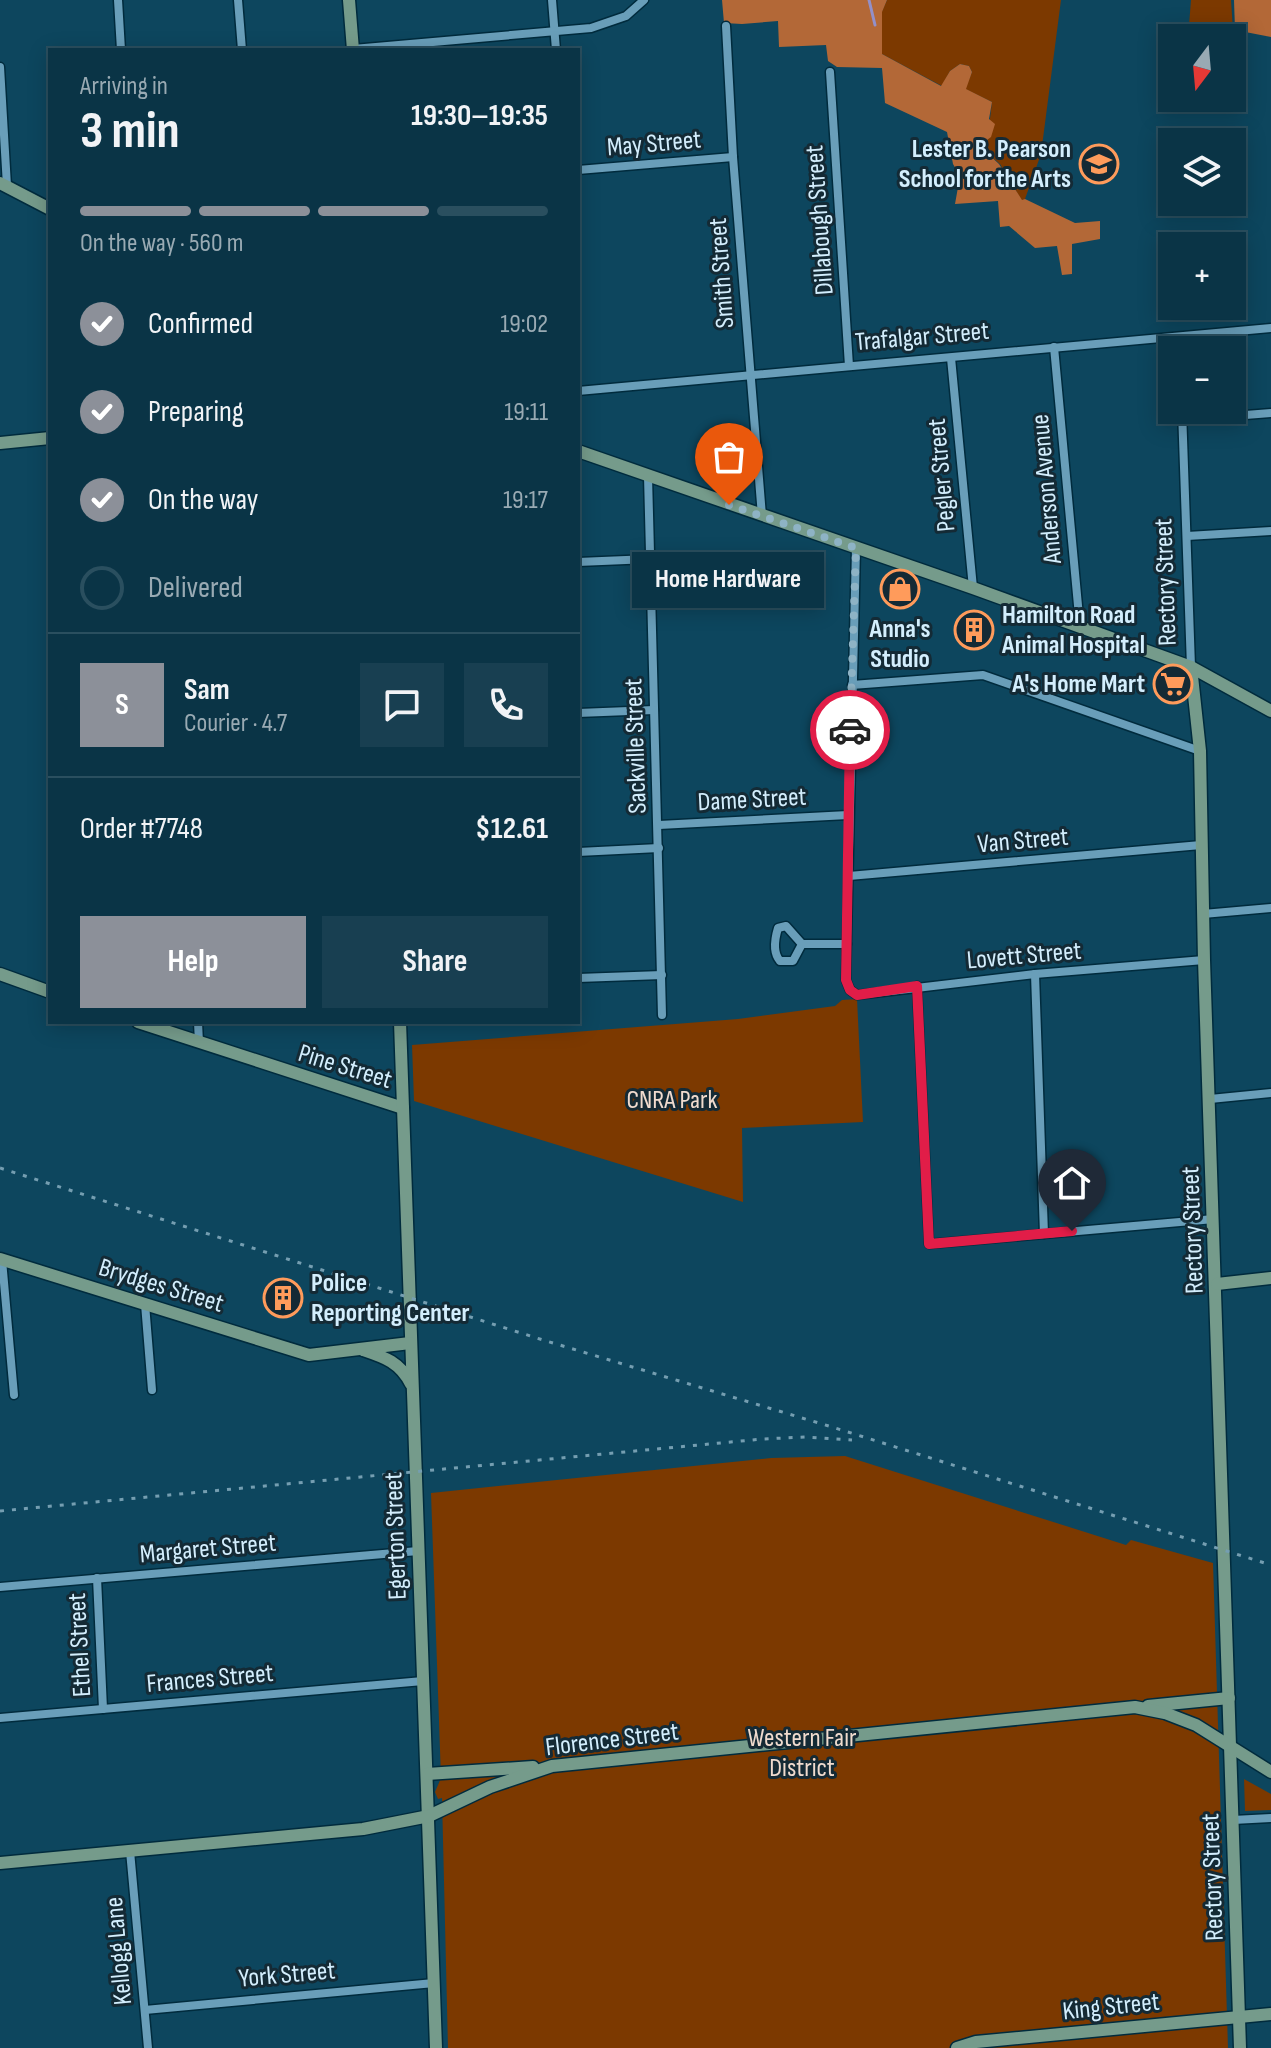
<!DOCTYPE html>
<html lang="en">
<head>
<meta charset="utf-8">
<style>
  :root { --surface:#0a3446; --page:#183f51; --text:#f1f3f6; --muted:#99aab3; --line:#2a4f5f; --accent:#8c9099 }
  body { margin:0; font-family:"Sofia Sans Condensed",sans-serif; background:var(--page); color:var(--text); height:100vh; display:flex; flex-direction:column; font-size:30px; white-space:nowrap }
  * { box-sizing:border-box; margin:0 }
  p { font-size:26px; color:var(--muted) }
  .icon { flex:none; width:44px; height:44px; fill:none; stroke:currentColor; stroke-width:2; stroke-linecap:round; stroke-linejoin:round }
  .map { position:relative; flex:1; overflow:hidden }
  .panel { position:absolute; left:48px; top:48px; width:532px; height:976px; display:flex; flex-direction:column; background:var(--surface); border-radius:0px; box-shadow:0 4px 20px #0003,0 0 0 2px var(--line) }
  .panel>* { flex:none }
  .needle { width:52px; rotate:196deg }
  .controls { position:absolute; left:1158px; top:24px; display:grid; gap:16px }
  .controls a { display:grid; place-items:center; width:88px; height:88px; border-radius:0px; background:var(--surface); box-shadow:0 4px 20px #0003,0 0 0 2px var(--line); font-size:40px }
  .pin { position:absolute; display:grid; place-items:center; width:68px; height:68px; color:#fff; margin:-82px -34px; border-radius:50% 50% 50% 0; rotate:-45deg; box-shadow:0 0 8px #0007 }
  .pin .icon { rotate:45deg }
  .courier { position:absolute; display:grid; place-items:center; width:80px; height:80px; margin:-40px; border:6px solid #e11d48; border-radius:50%; background:#fff; color:#222; box-shadow:0 2px 10px #0007 }
  .bubble { position:absolute; height:56px; border-radius:0px; background:var(--surface); box-shadow:0 4px 20px #0003,0 0 0 2px var(--line); font-size:26px; font-weight:700; line-height:56px; text-align:center }
  .headline em { font-style:normal; font-weight:700 }
  .headline div { display:flex; flex-direction:column-reverse }
  .headline { display:flex; align-items:center; justify-content:space-between; height:136px; padding:0 32px }
  h1 { font-size:52px; font-weight:700; line-height:60px }
  .bar { display:grid; grid-template-columns:repeat(4,1fr); gap:12px 8px; align-content:center; height:96px; padding:0 32px }
  .bar i { height:10px; border-radius:6px; background:var(--line) }
  .bar .current { background:var(--accent) }
  .bar p { grid-column:span 4 }
  .line { display:flex; align-items:center; gap:20px; padding:0 32px; border-top:2px solid var(--line) }
  .line div { flex:1 }
  .round { display:grid; place-items:center; flex:none; width:84px; height:84px; border-radius:0px; background:var(--page) }
  ol { padding:0 32px; list-style:none }
  li { display:flex; align-items:center; gap:24px; height:88px }
  li p { margin-inline-start:auto }
  li .icon { padding:8px; border-radius:50%; background:var(--accent); color:#fff; stroke-width:4 }
  li:last-child { color:var(--muted) }
  li i { width:44px; height:44px; border:4px solid var(--line); border-radius:50% }
  .cta { display:flex; gap:16px; margin-top:auto; padding:16px 32px }
  .cta a { flex:1; height:92px; border-radius:0px; background:var(--accent); color:#fff; font-size:32px; font-weight:700; line-height:92px; text-align:center }
  .cta a+a { background:var(--page); color:var(--text) }
  .map>svg:first-child { display:block }
  .green { fill:#7c3900 }
  .forest { fill:#b36837 }
  .lines { fill:none; stroke-linecap:round; stroke-linejoin:round }
  .stream { stroke:#9390c9; stroke-width:3 }
  .street-casing { stroke:#002b3d; stroke-width:11 }
  .secondary-casing { stroke:#002b3d; stroke-width:15 }
  .street { stroke:#699eb9; stroke-width:8 }
  .secondary { stroke:#759b8b; stroke-width:12 }
  .rail { stroke:#759eb1; stroke-width:3; stroke-dasharray:4 8; stroke-linecap:butt }
  .done { stroke:#8eb3c5; stroke-width:8; stroke-dasharray:0 14.4 }
  .route { stroke:#e11d48; stroke-width:10 }
  .labels { text-anchor:middle; dominant-baseline:central; stroke-width:6; stroke-linejoin:round; paint-order:stroke }
  .street-label { font-size:26px; fill:#d3eefd; stroke:#142a35 }
  .poi-label { font-size:26px; font-weight:bold; fill:#d3eefd; stroke:#142a35; text-anchor:end }
  .park-label { font-size:26px; fill:#f0dbce; stroke:#142a35 }
</style>
</head>
<body>
<div class="map">
<svg width="1271" height="2048" viewBox="0 0 1271 2048">
  <rect width="100%" height="100%" fill="#0d465e"/>
  <g class="green">
    <polygon points="887,0 1061,0 1041,154 1025,199 1022,201 1000,164 986,152 992,102 965,89 972,72 969,66 960,64 950,71 942,86 882,54 882,11"/>
    <polygon points="1191,0 1231,0 1233,30 1215,38 1188,38"/>
    <polygon points="857,999 863,1122 742,1128 743,1202 414,1101 412,1045 738,1019 835,1006 842,1000"/>
    <polygon points="845,1456 1126,1545 1131,1540 1213,1563 1228,2048 448,2048 442,1798 438,1799 435,1792 441,1778 431,1493 771,1458"/>
    <polygon points="1244,1779 1271,1794 1271,1810 1245,1811"/>
  </g>
  <g class="forest">
    <polygon points="722,0 887,0 882,12 882,54 941,86 950,71 960,64 969,66 972,72 966,89 992,102 989,119 995,124 991,137 987,140 986,152 999,164 1022,200 1025,199 1075,223 1100,221 1100,239 1072,244 1072,274 1062,275 1057,246 1035,248 1009,226 1000,227 998,201 955,204 960,176 953,164 947,132 885,103 882,68 837,67 828,61 826,45 779,47 778,21 742,24 724,23"/>
    <polygon points="1234,0 1271,0 1271,37 1235,30"/>
  </g>
  <g class="lines">
    <polyline class="stream" points="869,0 875,25"/>
    <defs>
      <g id="street">
        <polyline points="118,0 121,50"/>
        <polyline points="238,0 242,50"/>
        <polyline points="552,0 556,50"/>
        <polyline points="726,26 733,157 762,516"/>
        <polyline points="353,49 591,28 626,16 644,0"/>
        <polyline points="0,67 7,186"/>
        <polyline points="830,72 849,366"/>
        <polyline points="578,170 733,157"/>
        <polyline points="1179,337 1179,350"/>
        <polyline points="1054,347 1080,627"/>
        <polyline points="951,358 973,588"/>
        <polyline points="578,391 1271,328"/>
        <polyline points="1182,410 1191,667"/>
        <polyline points="1182,420 1271,413"/>
        <polyline points="648,476 662,1015"/>
        <polyline points="1187,536 1271,531"/>
        <polyline points="856,548 846,980 850,990 857,995 1035,974 1204,960"/>
        <polyline points="578,562 650,559"/>
        <polyline points="852,685 983,675 1200,751"/>
        <polyline points="578,713 654,710"/>
        <polyline points="659,825 848,815"/>
        <polyline points="578,852 659,848"/>
        <polyline points="849,876 1201,845"/>
        <polyline points="1203,914 1271,908"/>
        <path d="M 802,944 L 793,961 L 780,961 C 772,952 775,938 778,928 L 786,926 L 802,944 L 847,944"/>
        <polyline points="1035,974 1044,1234"/>
        <polyline points="578,978 662,975"/>
        <polyline points="917,986 929,1244 1214,1219"/>
        <polyline points="198,1022 199,1043"/>
        <polyline points="1210,1099 1271,1093"/>
        <polyline points="2,1260 14,1395"/>
        <polyline points="145,1304 152,1390"/>
        <polyline points="97,1578 103,1709"/>
        <polyline points="0,1587 418,1551"/>
        <polyline points="0,1718 423,1681"/>
        <polyline points="1233,1820 1271,1818"/>
        <polyline points="130,1851 148,2048"/>
        <polyline points="145,2010 434,1983"/>
      </g>
      <g id="secondary">
        <polyline points="349,0 353,50"/>
        <polyline points="0,183 50,209"/>
        <polyline points="0,443 50,438"/>
        <polyline points="578,451 973,588 1191,667 1271,711"/>
        <polyline points="1191,667 1200,751 1204,960 1240,2048"/>
        <polyline points="0,974 50,992"/>
        <polyline points="138,1022 403,1108"/>
        <polyline points="400,1022 436,2048"/>
        <polyline points="0,1259 309,1355 410,1343"/>
        <polyline points="1217,1284 1271,1278"/>
        <path d="M 363,1350 C 384,1357 400,1362 411,1384"/>
        <polyline points="1148,1706 1229,1698"/>
        <polyline points="427,1774 533,1767"/>
        <polyline points="0,1863 363,1829 429,1816 490,1787 552,1766 1135,1707 1165,1713 1196,1725 1271,1772"/>
        <polyline points="957,2048 976,2042 1271,2014"/>
      </g>
    </defs>
    <use href="#street" class="street-casing"/>
    <use href="#secondary" class="secondary-casing"/>
    <use href="#street" class="street"/>
    <use href="#secondary" class="secondary"/>
    <g class="rail">
      <polyline points="0,1168 543,1340 832,1427 1271,1565"/>
      <polyline points="0,1511 762,1439 806,1437 852,1440"/>
    </g>
  </g>
  <g class="lines">
    <polyline class="done" points="729,505 856,548 850,730"/>
    <polyline class="route" points="850,730 846,980 850,990 857,995 917,986 929,1244 1072,1231"/>
  </g>
  <defs>
    <symbol id="school-ring" viewBox="-11 -11 22 22"><circle r="9.5" fill="#142a35" stroke="#ff9b5b" stroke-width="1.5"/><path d="M0-5L7-2L0 1L-7-2ZM-4 1L0 2.5L4 1V4Q0 6-4 4Z" fill="#ff9b5b"/></symbol>
    <symbol id="shop-ring" viewBox="-11 -11 22 22"><circle r="9.5" fill="#142a35" stroke="#ff9b5b" stroke-width="1.5"/><path d="M-5-2.5h2.3a2.7 3.5 0 0 1 5.4 0H5L5.5 6h-11ZM-1.5-2.5h3a1.5 2.3 0 0 0-3 0Z" fill="#ff9b5b"/></symbol>
    <symbol id="building-ring" viewBox="-11 -11 22 22"><circle r="9.5" fill="#142a35" stroke="#ff9b5b" stroke-width="1.5"/><path d="M-4-6H4V6H1V3H-1V6H-4ZM-2.5-4.3h1.7v1.8h-1.7ZM.8-4.3h1.7v1.8H.8ZM-2.5-1h1.7V.8h-1.7ZM.8-1h1.7V.8H.8Z" fill="#ff9b5b"/></symbol>
    <symbol id="supermarket-ring" viewBox="-11 -11 22 22"><circle r="9.5" fill="#142a35" stroke="#ff9b5b" stroke-width="1.5"/><path d="M-6-5.5h2.5l.6 2H6L4.5 2H-2.5L-4.4-4H-6ZM-1.5 3.2a1.3 1.3 0 1 0 .1 0ZM3 3.2a1.3 1.3 0 1 0 .1 0Z" fill="#ff9b5b"/></symbol>
  </defs>
  <g fill-rule="evenodd">
    <use href="#school-ring" x="1077" y="142" width="44" height="44"/>
    <use href="#shop-ring" x="878" y="567" width="44" height="44"/>
    <use href="#building-ring" x="952" y="608" width="44" height="44"/>
    <use href="#supermarket-ring" x="1151" y="662" width="44" height="44"/>
    <use href="#building-ring" x="261" y="1276" width="44" height="44"/>
  </g>
  <g class="labels">
    <g class="street-label">
      <text transform="translate(654 144) rotate(-5)">May Street</text>
      <text transform="translate(820 220) rotate(-94)">Dillabough Street</text>
      <text transform="translate(722 273) rotate(-94)">Smith Street</text>
      <text transform="translate(922 337) rotate(-5)">Trafalgar Street</text>
      <text transform="translate(942 475) rotate(-95)">Pegler Street</text>
      <text transform="translate(1047 489) rotate(-95)">Anderson Avenue</text>
      <text transform="translate(1166 582) rotate(-92)">Rectory Street</text>
      <text transform="translate(636 746) rotate(-92)">Sackville Street</text>
      <text transform="translate(752 800) rotate(-3)">Dame Street</text>
      <text transform="translate(1023 841) rotate(-5)">Van Street</text>
      <text transform="translate(1024 956) rotate(-5)">Lovett Street</text>
      <text transform="translate(345 1067) rotate(17)">Pine Street</text>
      <text transform="translate(1193 1230) rotate(-92)">Rectory Street</text>
      <text transform="translate(161 1286) rotate(17)">Brydges Street</text>
      <text transform="translate(396 1536) rotate(-92)">Egerton Street</text>
      <text transform="translate(208 1549) rotate(-5)">Margaret Street</text>
      <text transform="translate(80 1645) rotate(-93)">Ethel Street</text>
      <text transform="translate(210 1679) rotate(-5)">Frances Street</text>
      <text transform="translate(612 1740) rotate(-7)">Florence Street</text>
      <text transform="translate(1213 1877) rotate(-92)">Rectory Street</text>
      <text transform="translate(119 1951) rotate(-95)">Kellogg Lane</text>
      <text transform="translate(287 1975) rotate(-5)">York Street</text>
      <text transform="translate(1111 2007) rotate(-6)">King Street</text>
    </g>
    <g class="poi-label">
      <text x="1071" y="149">Lester B. Pearson<tspan x="1071" dy="30">School for the Arts</tspan></text>
      <text x="1002" y="615" text-anchor="start">Hamilton Road<tspan x="1002" dy="30">Animal Hospital</tspan></text>
      <text x="900" y="629" text-anchor="middle">Anna's<tspan x="900" dy="30">Studio</tspan></text>
      <text x="1145" y="684">A's Home Mart</text>
      <text x="311" y="1283" text-anchor="start">Police<tspan x="311" dy="30">Reporting Center</tspan></text>
    </g>
    <g class="park-label">
      <text x="672" y="1100">CNRA Park</text>
      <text x="802" y="1738">Western Fair<tspan x="802" dy="30">District</tspan></text>
    </g>
  </g>
</svg>
<div class="controls">
<a><svg class="needle" viewBox="-14 -14 28 28"><path d="M0-13l5 13h-10z" fill="#e53935"/><path d="M0 13l5-13h-10z" fill="#99aab3"/></svg></a>
<a><svg class="icon" aria-label="layers" viewBox="0 0 24 24"><path d="M12 4l9 5-9 5-9-5zM3 14l9 5 9-5"/></svg></a>
<a>+</a>
<a>−</a>
</div>
<div class="pin" style="left:729px;top:505px;background:#ea580c"><svg class="icon" aria-label="bag" viewBox="0 0 24 24"><path d="M5 8h14l-1 12H6zM9 8a3 3 0 0 1 6 0"/></svg></div>
<div class="pin" style="left:1072px;top:1231px;background:#1f2937"><svg class="icon" aria-label="home" viewBox="0 0 24 24"><path d="M3 11l9-7 9 7M6 9v11h12V9"/></svg></div>
<div class="courier" style="left:850px;top:730px"><svg class="icon" aria-label="car" viewBox="0 0 24 24"><path d="M5 17H2v-5l4-1 3-4h7l3 4 3 1v5h-3M9 17h6M6 11h13"/><circle cx="7" cy="17" r="2"/><circle cx="17" cy="17" r="2"/></svg></div>
<div class="bubble" style="left:632px;top:552px;width:192px">Home Hardware</div>
<section class="panel">
<div class="headline"><div><h1>3 min</h1><p>Arriving in</p></div><em>19:30–19:35</em></div>
<div class="bar"><i class="current"></i><i class="current"></i><i class="current"></i><i></i><p>On the way · 560 m</p></div>
<ol>
<li><svg class="icon" aria-label="check" viewBox="0 0 24 24"><path d="M5 12l5 5 9-10"/></svg>Confirmed<p>19:02</p></li>
<li><svg class="icon" aria-label="check" viewBox="0 0 24 24"><path d="M5 12l5 5 9-10"/></svg>Preparing<p>19:11</p></li>
<li><svg class="icon" aria-label="check" viewBox="0 0 24 24"><path d="M5 12l5 5 9-10"/></svg>On the way<p>19:17</p></li>
<li><i></i>Delivered</li>
</ol>
<div class="line" style="height:144px"><b class="round" style="background:var(--accent);color:#fff">S</b><div><b>Sam</b><p>Courier · 4.7</p></div><a class="round"><svg class="icon" aria-label="chat" viewBox="0 0 24 24"><path d="M4 5h16v11H9l-5 4z"/></svg></a><a class="round"><svg class="icon" aria-label="phone" viewBox="0 0 24 24"><path d="M5 4h4l2 5-3 2q2 4 5 5l2-3 5 2v4C11 20 4 13 5 4z"/></svg></a></div>
<div class="line" style="height:104px"><div>Order #7748</div><b>$12.61</b></div>
<div class="cta"><a>Help</a><a>Share</a></div>
</section>
</div>
</body>
</html>
